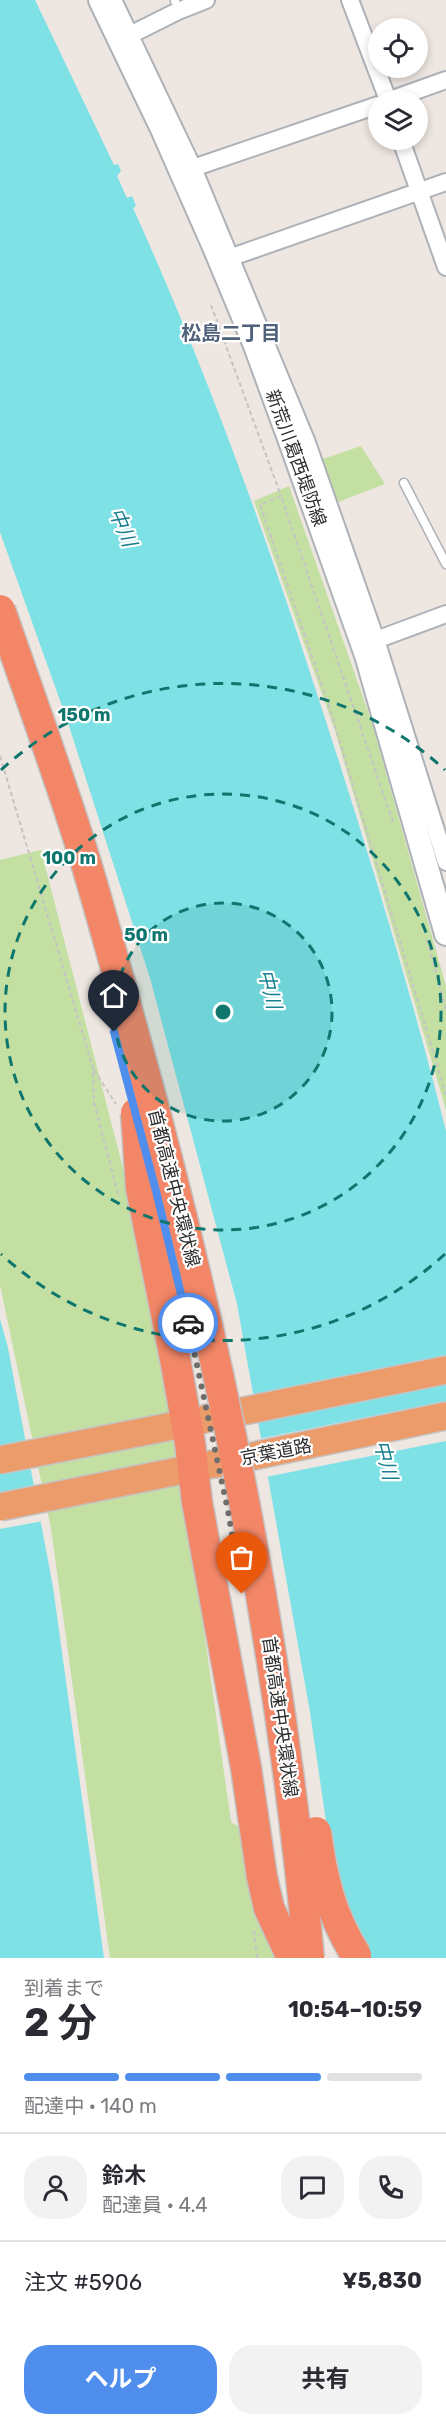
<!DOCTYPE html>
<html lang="ja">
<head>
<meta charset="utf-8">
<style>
  :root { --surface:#fff; --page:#f2f2f3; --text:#2b2b33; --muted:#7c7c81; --line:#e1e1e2; --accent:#4f8eed }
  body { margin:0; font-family:Rubik,"Noto Sans JP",sans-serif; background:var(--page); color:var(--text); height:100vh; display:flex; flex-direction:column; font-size:22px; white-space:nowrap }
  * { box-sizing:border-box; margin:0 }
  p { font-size:20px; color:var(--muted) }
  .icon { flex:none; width:33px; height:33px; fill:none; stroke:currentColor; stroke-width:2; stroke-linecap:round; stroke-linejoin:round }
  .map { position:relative; height:1958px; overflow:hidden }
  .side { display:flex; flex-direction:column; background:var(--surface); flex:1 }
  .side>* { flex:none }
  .fabs { position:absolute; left:368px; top:18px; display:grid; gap:12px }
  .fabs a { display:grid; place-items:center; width:60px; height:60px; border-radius:50%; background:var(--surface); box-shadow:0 3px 9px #0003; font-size:30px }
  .pin { position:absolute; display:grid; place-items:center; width:51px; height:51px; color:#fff; margin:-62px -26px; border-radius:50% 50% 50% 0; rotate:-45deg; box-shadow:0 0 6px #0007 }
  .pin .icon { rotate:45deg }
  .courier { position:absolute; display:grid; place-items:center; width:60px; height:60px; margin:-30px; border:4px solid #4f8eed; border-radius:50%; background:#fff; color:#222; box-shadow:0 2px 8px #0007 }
  .headline em { font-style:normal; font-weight:700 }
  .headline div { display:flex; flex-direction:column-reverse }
  .headline { display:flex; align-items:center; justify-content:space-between; height:102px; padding:0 24px }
  h1 { font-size:39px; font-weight:700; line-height:45px }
  .bar { display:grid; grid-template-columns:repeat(4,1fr); gap:9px 6px; align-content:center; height:72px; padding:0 24px }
  .bar i { height:8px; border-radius:4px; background:var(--line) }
  .bar .selected { background:var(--accent) }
  .bar p { grid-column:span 4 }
  .line { display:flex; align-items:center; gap:15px; padding:0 24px; border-top:2px solid var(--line) }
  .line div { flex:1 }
  .round { display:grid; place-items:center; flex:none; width:63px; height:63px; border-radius:24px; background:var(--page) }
  .primary-button { display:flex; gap:12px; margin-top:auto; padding:12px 24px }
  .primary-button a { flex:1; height:69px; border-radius:24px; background:var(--accent); color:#fff; font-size:24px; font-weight:700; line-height:69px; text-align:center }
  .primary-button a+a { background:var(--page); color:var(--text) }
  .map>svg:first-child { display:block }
  .green { fill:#c4dfa2 }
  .water { fill:#7de1e6 }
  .pier { fill:#ede6e1 }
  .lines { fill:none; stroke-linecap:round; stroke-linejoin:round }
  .service-casing { stroke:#adb2b8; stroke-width:11 }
  .minor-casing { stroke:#adb2b8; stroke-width:20 }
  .secondary-casing { stroke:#adb2b8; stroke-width:26 }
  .trunk-casing { stroke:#c4c4c4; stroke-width:30 }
  .path { stroke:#c4c4c4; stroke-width:2; stroke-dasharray:4.5 3; stroke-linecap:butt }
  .service { stroke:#fff; stroke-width:8 }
  .minor { stroke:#fff; stroke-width:16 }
  .secondary { stroke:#fff; stroke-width:22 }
  .trunk { stroke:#ec9b6a; stroke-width:27 }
  .trunk-bridge-casing { stroke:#c4c4c4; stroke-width:30; stroke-linecap:butt }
  .motorway-bridge-casing { stroke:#c4c4c4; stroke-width:33; stroke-linecap:butt }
  .trunk-bridge { stroke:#ec9b6a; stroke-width:27 }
  .motorway-bridge { stroke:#f28667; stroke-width:30 }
  .done { stroke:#706e6c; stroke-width:6; stroke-dasharray:0 10.8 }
  .route { stroke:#4f8eed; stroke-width:8 }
  .ring { fill:none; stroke:#0f766e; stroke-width:3; stroke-dasharray:10 8 }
  .labels { text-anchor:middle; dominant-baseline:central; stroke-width:4.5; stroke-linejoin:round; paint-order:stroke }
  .street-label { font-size:18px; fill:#2d2d2d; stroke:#fff }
  .neighbourhood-label { font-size:20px; font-weight:bold; fill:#50617b; stroke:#fff }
  .water-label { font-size:20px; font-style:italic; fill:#18808f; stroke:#fff }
  .centre { fill:#0f766e; stroke:#fff; stroke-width:3 }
  .ring-label { font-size:18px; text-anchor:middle; font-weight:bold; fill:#0f766e; stroke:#fff; stroke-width:4.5; stroke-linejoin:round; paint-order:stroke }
</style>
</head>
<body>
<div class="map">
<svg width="446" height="1958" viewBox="0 0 446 1958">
  <rect width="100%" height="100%" fill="#ede6e1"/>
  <g class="green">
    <polygon points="361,446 385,484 333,504 317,461"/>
    <polygon points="289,486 372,723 446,986 446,1110 335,731 254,501"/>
    <polygon points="41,850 158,1304 231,1822 265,1844 278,1958 110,1958 51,1528 0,1285 0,860"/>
  </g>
  <g class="water">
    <path d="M 0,0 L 35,0 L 114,165 L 118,164 L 121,171 L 117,176 L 127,198 L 132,196 L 136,206 L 133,208 C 206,369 266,535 320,703 C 366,844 410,987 446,1131 L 446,1958 L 340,1958 L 327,1828 L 310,1712 L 237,1304 L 150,978 L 68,723 L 0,532 Z"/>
    <polygon points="0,1319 8,1348 53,1587 104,1958 0,1958"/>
  </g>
  <g class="pier">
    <polygon points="446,1401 446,1441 266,1477 258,1439"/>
    <polygon points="37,1488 43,1521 0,1529 0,1495"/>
  </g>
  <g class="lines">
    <defs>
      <g id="service">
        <polyline points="175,1 175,0"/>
        <polyline points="404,483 446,564"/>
      </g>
      <g id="minor">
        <polyline points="113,0 193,168 306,440 376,640 446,862"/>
        <polyline points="350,0 388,100"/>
        <polyline points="130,35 178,11 206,0"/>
        <polyline points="390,100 446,80"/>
        <polyline points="401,140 446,267"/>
        <polyline points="193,168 378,105"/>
        <polyline points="232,257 446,182"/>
        <polyline points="376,640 446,614"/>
      </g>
      <polyline id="secondary" points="100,0 162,129 214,247 254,343 291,444 366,655 446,934"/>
      <g id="trunk">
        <polyline points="204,1419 446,1370"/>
        <polyline points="215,1464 446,1416"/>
      </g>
    </defs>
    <use href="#service" class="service-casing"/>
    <use href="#minor" class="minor-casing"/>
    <use href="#secondary" class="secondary-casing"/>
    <use href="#trunk" class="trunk-casing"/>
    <g class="path">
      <polyline points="211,305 281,496"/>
      <polyline points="222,339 233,341"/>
      <polyline points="0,756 93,1068 94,1103 119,1197"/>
      <polyline points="393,822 281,496 260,505 329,706 446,1095"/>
      <polyline points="427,940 446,1009"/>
      <polyline points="94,1070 116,1104"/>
      <polyline points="254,1931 257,1958"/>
    </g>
    <use href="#service" class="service"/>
    <use href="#minor" class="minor"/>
    <use href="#secondary" class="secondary"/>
    <use href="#trunk" class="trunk"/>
    <defs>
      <g id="trunk-bridge">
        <polyline points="0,1460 203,1420"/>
        <polyline points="0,1507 213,1464"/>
      </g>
      <g id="motorway-bridge">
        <path d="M 0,610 C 26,685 53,759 77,834 C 99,903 117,973 136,1042 C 219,1342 281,1648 309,1958"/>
        <polyline points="136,1113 141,1188 176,1364 190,1443 197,1502 246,1768 262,1877 269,1908 292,1958"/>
        <path d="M 316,1832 C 322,1877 331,1916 356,1955"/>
      </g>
    </defs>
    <use href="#trunk-bridge" class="trunk-bridge-casing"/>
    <use href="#motorway-bridge" class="motorway-bridge-casing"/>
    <use href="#trunk-bridge" class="trunk-bridge"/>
    <use href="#motorway-bridge" class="motorway-bridge"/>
  </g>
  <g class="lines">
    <polyline class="done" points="188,1323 228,1511 242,1594"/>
    <polyline class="route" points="114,1032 156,1191 188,1323"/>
  </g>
  <circle cx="223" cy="1012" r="109" fill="#0f766e" fill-opacity=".12"/>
  <g class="ring">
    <circle cx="223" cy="1012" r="109"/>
    <circle cx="223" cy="1012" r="218"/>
    <path d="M445 1254A328 328 0 0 1 1 1254M1 770A328 328 0 0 1 445 770"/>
  </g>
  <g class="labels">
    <g class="street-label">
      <text transform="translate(296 458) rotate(70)">新荒川葛西堤防線</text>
      <text transform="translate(174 1188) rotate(76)">首都高速中央環状線</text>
      <text transform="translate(276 1452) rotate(-11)">京葉道路</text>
      <text transform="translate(280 1717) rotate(82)">首都高速中央環状線</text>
    </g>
    <g class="neighbourhood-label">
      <text x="231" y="333">松島二丁目</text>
    </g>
    <g class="water-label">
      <text transform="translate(123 527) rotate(67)">中川</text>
      <text transform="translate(270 989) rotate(76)">中川</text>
      <text transform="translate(386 1460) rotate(76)">中川</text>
    </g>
  </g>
  <circle cx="223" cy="1012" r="9" class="centre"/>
  <g class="ring-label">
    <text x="84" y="721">150 m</text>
    <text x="69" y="864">100 m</text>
    <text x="146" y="941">50 m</text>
  </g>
</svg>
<div class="fabs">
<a><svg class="icon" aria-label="locate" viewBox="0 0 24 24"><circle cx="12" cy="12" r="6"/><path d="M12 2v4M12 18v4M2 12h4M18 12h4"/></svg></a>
<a><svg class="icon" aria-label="layers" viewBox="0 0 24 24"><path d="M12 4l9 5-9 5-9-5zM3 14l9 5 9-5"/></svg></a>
</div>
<div class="pin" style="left:242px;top:1594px;background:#ea580c"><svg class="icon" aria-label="bag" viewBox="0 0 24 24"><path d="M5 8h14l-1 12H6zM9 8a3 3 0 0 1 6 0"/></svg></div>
<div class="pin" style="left:114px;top:1032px;background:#1f2937"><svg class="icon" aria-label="home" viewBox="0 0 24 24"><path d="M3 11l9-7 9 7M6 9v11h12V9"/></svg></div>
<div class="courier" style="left:188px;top:1323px"><svg class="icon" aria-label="car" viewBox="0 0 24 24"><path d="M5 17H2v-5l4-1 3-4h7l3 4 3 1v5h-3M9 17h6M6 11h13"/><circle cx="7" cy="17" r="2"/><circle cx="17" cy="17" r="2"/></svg></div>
</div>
<section class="side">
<div class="headline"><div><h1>2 分</h1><p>到着まで</p></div><em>10:54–10:59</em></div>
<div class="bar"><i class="selected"></i><i class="selected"></i><i class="selected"></i><i></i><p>配達中 · 140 m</p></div>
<div class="line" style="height:108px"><a class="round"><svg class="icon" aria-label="person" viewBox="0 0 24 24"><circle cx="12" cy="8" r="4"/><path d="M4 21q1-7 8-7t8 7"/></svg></a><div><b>鈴木</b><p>配達員 · 4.4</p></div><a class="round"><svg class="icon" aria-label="chat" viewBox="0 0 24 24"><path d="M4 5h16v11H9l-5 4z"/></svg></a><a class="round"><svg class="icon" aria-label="phone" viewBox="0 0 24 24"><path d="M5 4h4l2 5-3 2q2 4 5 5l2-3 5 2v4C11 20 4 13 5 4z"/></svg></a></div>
<div class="line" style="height:78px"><div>注文 #5906</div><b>¥5,830</b></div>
<div class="primary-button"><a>ヘルプ</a><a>共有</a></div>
</section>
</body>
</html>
